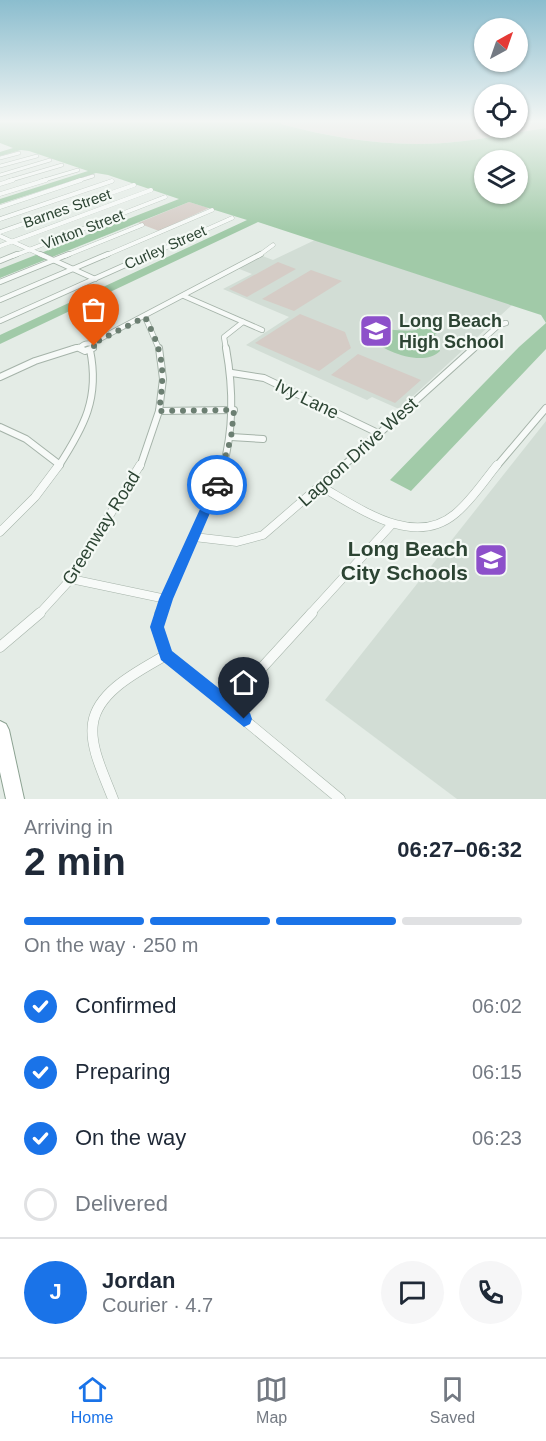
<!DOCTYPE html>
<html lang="en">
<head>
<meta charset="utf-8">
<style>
  :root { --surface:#fff; --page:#f6f6f7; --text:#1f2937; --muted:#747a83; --line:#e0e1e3; --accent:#1a73e8 }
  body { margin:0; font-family:Helvetica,sans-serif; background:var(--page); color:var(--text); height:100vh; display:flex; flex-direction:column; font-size:22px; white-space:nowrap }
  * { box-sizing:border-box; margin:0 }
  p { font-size:20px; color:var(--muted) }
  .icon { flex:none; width:33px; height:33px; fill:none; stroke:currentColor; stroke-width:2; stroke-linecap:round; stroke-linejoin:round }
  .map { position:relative; height:799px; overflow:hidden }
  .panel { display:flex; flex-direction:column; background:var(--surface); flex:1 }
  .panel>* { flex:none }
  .needle { width:39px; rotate:40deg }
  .fabs { position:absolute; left:474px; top:18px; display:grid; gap:12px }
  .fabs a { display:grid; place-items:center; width:54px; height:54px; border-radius:50%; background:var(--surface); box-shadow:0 2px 4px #0004; font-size:30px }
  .pin { position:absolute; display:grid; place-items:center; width:51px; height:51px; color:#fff; margin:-62px -26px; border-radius:50% 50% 50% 0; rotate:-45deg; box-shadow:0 0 6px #0007 }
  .pin .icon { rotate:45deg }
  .courier { position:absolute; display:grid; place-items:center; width:60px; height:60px; margin:-30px; border:4px solid #1a73e8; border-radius:50%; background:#fff; color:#222; box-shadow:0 2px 8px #0007 }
  .summary em { font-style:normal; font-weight:700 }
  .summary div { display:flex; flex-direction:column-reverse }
  .summary { display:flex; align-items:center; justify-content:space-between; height:102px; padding:0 24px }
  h1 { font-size:39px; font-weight:700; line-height:45px }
  .bar { display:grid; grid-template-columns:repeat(4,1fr); gap:9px 6px; align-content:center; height:72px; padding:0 24px }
  .bar i { height:8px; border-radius:4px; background:var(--line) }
  .bar .selected { background:var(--accent) }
  .bar p { grid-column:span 4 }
  .line { display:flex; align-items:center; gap:15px; padding:0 24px; border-top:2px solid var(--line) }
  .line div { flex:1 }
  .round { display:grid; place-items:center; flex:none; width:63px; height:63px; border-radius:32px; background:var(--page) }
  ol { padding:0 24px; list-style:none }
  li { display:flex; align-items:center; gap:18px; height:66px }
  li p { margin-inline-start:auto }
  li .icon { padding:6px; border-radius:50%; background:var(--accent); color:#fff; stroke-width:4 }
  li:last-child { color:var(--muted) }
  li i { width:33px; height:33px; border:3px solid var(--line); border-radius:50% }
  .menu { display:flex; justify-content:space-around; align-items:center; height:84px; border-top:2px solid var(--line); background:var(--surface); font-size:16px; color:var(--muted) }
  .menu a { display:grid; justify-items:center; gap:3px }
  .menu .selected { color:var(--accent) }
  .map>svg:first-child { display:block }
  .built { fill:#d2ddd5 }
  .green { fill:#d5ccc6 }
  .water { fill:#a1caa8; fill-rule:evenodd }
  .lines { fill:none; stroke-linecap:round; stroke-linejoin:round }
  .minor-far5-casing { stroke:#a5b3a9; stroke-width:4 }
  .minor-far4-casing { stroke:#a5b3a9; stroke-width:4.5 }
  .minor-far3-casing { stroke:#a5b3a9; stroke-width:6 }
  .minor-far2-casing { stroke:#a5b3a9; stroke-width:8 }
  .minor-far1-casing { stroke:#a5b3a9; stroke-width:9 }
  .minor-casing { stroke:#a5b3a9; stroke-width:11 }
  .trunk-casing { stroke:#8ca292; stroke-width:2 }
  .minor-far5 { stroke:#f7faf8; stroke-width:3 }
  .minor-far4 { stroke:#f7faf8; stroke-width:4 }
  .minor-far3 { stroke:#f7faf8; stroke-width:4.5 }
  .minor-far2 { stroke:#f7faf8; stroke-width:6 }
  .minor-far1 { stroke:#f7faf8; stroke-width:8 }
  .minor { stroke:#f7faf8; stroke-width:10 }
  .trunk { fill:#fff; fill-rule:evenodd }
  .route { fill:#1a73e8 }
  .done { stroke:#6c7f72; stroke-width:6; stroke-dasharray:0 10.8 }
  .labels { text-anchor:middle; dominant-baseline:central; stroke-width:4.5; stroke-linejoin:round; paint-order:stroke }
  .far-street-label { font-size:15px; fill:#2c4433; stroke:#f4f9f5 }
  .poi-label { font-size:18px; font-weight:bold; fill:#2c4433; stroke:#f4f9f5; text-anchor:start }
  .street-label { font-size:18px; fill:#2c4433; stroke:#f4f9f5 }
  .near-poi-label { font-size:21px; font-weight:bold; fill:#2c4433; stroke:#f4f9f5; text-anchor:end }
</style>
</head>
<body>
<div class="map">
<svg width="546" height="799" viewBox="0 0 546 799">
  <rect width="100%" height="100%" fill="#e4ece6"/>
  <g class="built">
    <polygon points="315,240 512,305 399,409 372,397 367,400 246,345 289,317 223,289 252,274 237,268 260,255 273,260"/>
    <polygon points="546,421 546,799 457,799 325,700"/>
  </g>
  <g class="green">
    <path d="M 281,121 L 484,121 L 484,128 L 518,128 L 518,121 L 546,121 L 546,128 C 519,132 491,138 464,141 C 401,149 342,140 281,124 Z"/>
    <polygon points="189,202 209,208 159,231 138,223"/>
    <polygon points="278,262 296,269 247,297 229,289"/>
    <polygon points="311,270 342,281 294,311 262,299"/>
    <polygon points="300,314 345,332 351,348 319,371 255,343"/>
    <polygon points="358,354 421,380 395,403 331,375"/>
  </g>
  <g class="water">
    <path d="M 0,121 L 281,121 L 281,124 C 341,140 401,149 464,141 C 491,138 519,132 546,128 L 546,349 L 411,491 L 390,480 L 519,347 L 546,323 L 541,315 L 258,222 L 0,344 L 0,335 L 247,220 L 189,202 L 0,278 L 0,269 L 179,199 L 108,175 L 96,173 L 0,204 L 0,199 L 88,171 L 29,151 L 21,150 L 0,156 L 0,152 L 13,148 L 0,143 ZM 484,160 L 518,160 L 518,194 L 484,194 Z"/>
    <path d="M 423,319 L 434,321 L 441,331 L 435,334 L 440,351 C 423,368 383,351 368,337 C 392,324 394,333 417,330 L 417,326 Z"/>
  </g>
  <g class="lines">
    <defs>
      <g id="minor-far5">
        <polyline points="0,158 19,153"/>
        <polyline points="0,166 37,156"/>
        <polyline points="0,175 50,160"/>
        <polyline points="8,181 62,165"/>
        <polyline points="41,181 78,170"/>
        <polyline points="77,181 93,176"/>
      </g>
      <g id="minor-far4">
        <polyline points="0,184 13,180"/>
        <polyline points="0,194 46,180"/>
        <polyline points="0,207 81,180"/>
        <polyline points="0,219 112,181"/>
        <polyline points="0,232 134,185"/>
        <polyline points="0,236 44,256"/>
        <polyline points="0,246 151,190"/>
        <polyline points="13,256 165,197"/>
        <polyline points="65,256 142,225"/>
        <polyline points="104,256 212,210"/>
        <polyline points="147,256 232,218"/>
        <polyline points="258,256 273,245"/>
      </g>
      <g id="minor-far3">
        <polyline points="40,254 95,279"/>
        <polyline points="0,261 17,254"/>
        <polyline points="0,282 69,254"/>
        <polyline points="184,296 262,330"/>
        <polyline points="0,300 108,254"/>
        <polyline points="145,317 159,349"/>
        <polyline points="0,321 150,254"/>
        <polyline points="92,343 261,254"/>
        <polyline points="72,349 79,347"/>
        <path d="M 82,349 L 79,348 C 84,343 88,342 94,345 L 91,349"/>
        <polyline points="226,349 224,337 243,322"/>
        <polyline points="472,349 499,325 506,323"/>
      </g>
      <g id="minor-far2">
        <polyline points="79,348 85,351 93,348"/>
        <polyline points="232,373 264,378 380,434"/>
        <polyline points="0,377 35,361 76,348"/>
        <polyline points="159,411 234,410"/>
        <polyline points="0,427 26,439 60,465"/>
        <polyline points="231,437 263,439"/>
        <path d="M 58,467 C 84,427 100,398 90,350"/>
        <polyline points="140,467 159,411 163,379 159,348"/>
        <path d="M 223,467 C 234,428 233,387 226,348"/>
        <polyline points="342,467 474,348"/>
        <polyline points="496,467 546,408"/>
      </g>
      <g id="minor-far1">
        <path d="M 320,486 C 358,507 413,549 455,514 C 471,501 484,481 497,465"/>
        <polyline points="0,532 35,497 59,465"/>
        <polyline points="194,537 237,542 263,535 344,465"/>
        <polyline points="71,579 166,599"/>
        <polyline points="39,614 71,579 140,465"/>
        <path d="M 160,614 C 176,563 208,517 223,465"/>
        <polyline points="310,614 392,524"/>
      </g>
      <g id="minor">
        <polyline points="160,613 158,629 166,655 340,799"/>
        <polyline points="0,647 40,613"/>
        <polyline points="228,705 312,613"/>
        <path d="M 113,799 C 105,777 89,747 93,723 C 98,690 141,670 166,655"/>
      </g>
      <polygon id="trunk" points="0,721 6,724 9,730 24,799 6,799 0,772"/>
    </defs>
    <use href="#minor-far5" class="minor-far5-casing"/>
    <use href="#minor-far4" class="minor-far4-casing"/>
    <use href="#minor-far3" class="minor-far3-casing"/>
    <use href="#minor-far2" class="minor-far2-casing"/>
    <use href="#minor-far1" class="minor-far1-casing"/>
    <use href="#minor" class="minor-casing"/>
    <use href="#trunk" class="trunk-casing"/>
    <use href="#minor-far5" class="minor-far5"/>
    <use href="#minor-far4" class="minor-far4"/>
    <use href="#minor-far3" class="minor-far3"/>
    <use href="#minor-far2" class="minor-far2"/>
    <use href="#minor-far1" class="minor-far1"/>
    <use href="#minor" class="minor"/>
    <use href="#trunk" class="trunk"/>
  </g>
  <linearGradient id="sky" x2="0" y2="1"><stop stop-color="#8bbdce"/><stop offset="0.52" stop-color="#f3f6f4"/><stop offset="1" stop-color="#f3f6f4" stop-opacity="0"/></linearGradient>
  <rect width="546" height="233" fill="url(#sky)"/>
  <polygon class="route" points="217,481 222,485 173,599 164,627 172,651 250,713 252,719 250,724 244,727 161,660 150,627 159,599 211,485"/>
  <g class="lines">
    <path class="done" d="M 94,346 L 92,344 L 145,317 C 164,354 165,370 159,411 L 234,410 L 231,438 L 217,485"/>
  </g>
  <defs>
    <symbol id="school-square" viewBox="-11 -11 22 22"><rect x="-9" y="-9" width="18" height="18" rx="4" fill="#8d50ca" stroke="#f4f9f5"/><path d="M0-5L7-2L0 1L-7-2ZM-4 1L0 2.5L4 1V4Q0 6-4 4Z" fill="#fff"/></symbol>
  </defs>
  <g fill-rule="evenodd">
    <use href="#school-square" x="357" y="312" width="38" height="38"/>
    <use href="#school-square" x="472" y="541" width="38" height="38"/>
  </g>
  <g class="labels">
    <g class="far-street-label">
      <text transform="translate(67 208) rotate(-19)">Barnes Street</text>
      <text transform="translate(83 229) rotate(-21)">Vinton Street</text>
      <text transform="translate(165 247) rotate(-24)">Curley Street</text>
    </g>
    <g class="poi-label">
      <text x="399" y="321">Long Beach<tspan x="399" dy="21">High School</tspan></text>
    </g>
    <g class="street-label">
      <text transform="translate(307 399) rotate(26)">Ivy Lane</text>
      <text transform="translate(358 452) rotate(-42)">Lagoon Drive West</text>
      <text transform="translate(101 528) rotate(-58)">Greenway Road</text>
    </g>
    <g class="near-poi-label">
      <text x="468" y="548">Long Beach<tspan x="468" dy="24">City Schools</tspan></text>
    </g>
  </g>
</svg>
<div class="fabs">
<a><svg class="needle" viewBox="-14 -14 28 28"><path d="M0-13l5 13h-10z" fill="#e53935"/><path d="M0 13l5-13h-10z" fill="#747a83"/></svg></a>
<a><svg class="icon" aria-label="locate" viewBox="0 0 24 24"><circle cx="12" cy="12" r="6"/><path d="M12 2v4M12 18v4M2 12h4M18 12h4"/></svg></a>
<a><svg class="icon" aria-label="layers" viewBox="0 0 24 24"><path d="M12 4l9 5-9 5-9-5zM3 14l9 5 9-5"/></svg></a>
</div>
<div class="pin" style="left:94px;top:346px;background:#ea580c"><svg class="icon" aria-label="bag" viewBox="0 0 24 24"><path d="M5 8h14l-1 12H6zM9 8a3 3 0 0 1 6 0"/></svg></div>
<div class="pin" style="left:244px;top:719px;background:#1f2937"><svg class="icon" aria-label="home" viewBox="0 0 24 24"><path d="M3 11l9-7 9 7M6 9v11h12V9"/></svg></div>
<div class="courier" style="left:217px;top:485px"><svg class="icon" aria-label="car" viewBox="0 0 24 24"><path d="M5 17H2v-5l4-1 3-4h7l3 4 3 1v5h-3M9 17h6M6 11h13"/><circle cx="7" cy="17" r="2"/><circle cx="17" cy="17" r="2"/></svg></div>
</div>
<section class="panel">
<div class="summary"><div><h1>2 min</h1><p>Arriving in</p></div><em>06:27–06:32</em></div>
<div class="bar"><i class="selected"></i><i class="selected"></i><i class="selected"></i><i></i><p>On the way · 250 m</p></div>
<ol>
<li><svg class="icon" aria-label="check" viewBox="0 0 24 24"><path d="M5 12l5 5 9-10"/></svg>Confirmed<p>06:02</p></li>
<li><svg class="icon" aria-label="check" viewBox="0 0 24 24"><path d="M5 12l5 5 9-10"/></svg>Preparing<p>06:15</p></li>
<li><svg class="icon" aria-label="check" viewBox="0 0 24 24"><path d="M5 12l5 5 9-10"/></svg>On the way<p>06:23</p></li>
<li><i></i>Delivered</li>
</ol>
<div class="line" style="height:108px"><b class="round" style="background:var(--accent);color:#fff">J</b><div><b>Jordan</b><p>Courier · 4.7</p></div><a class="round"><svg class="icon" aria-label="chat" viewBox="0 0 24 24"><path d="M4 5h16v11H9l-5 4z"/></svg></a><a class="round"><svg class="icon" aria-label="phone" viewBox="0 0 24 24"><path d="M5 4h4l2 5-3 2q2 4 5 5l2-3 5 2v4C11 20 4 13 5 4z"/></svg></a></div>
</section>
<nav class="menu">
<a class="selected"><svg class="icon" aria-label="home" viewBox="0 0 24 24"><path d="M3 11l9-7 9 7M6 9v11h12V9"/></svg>Home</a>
<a><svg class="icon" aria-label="map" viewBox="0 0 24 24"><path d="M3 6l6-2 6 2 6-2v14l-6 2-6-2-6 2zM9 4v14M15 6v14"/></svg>Map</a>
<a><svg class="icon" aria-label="saved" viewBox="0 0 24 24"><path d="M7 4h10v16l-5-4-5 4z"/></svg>Saved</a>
</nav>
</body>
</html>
